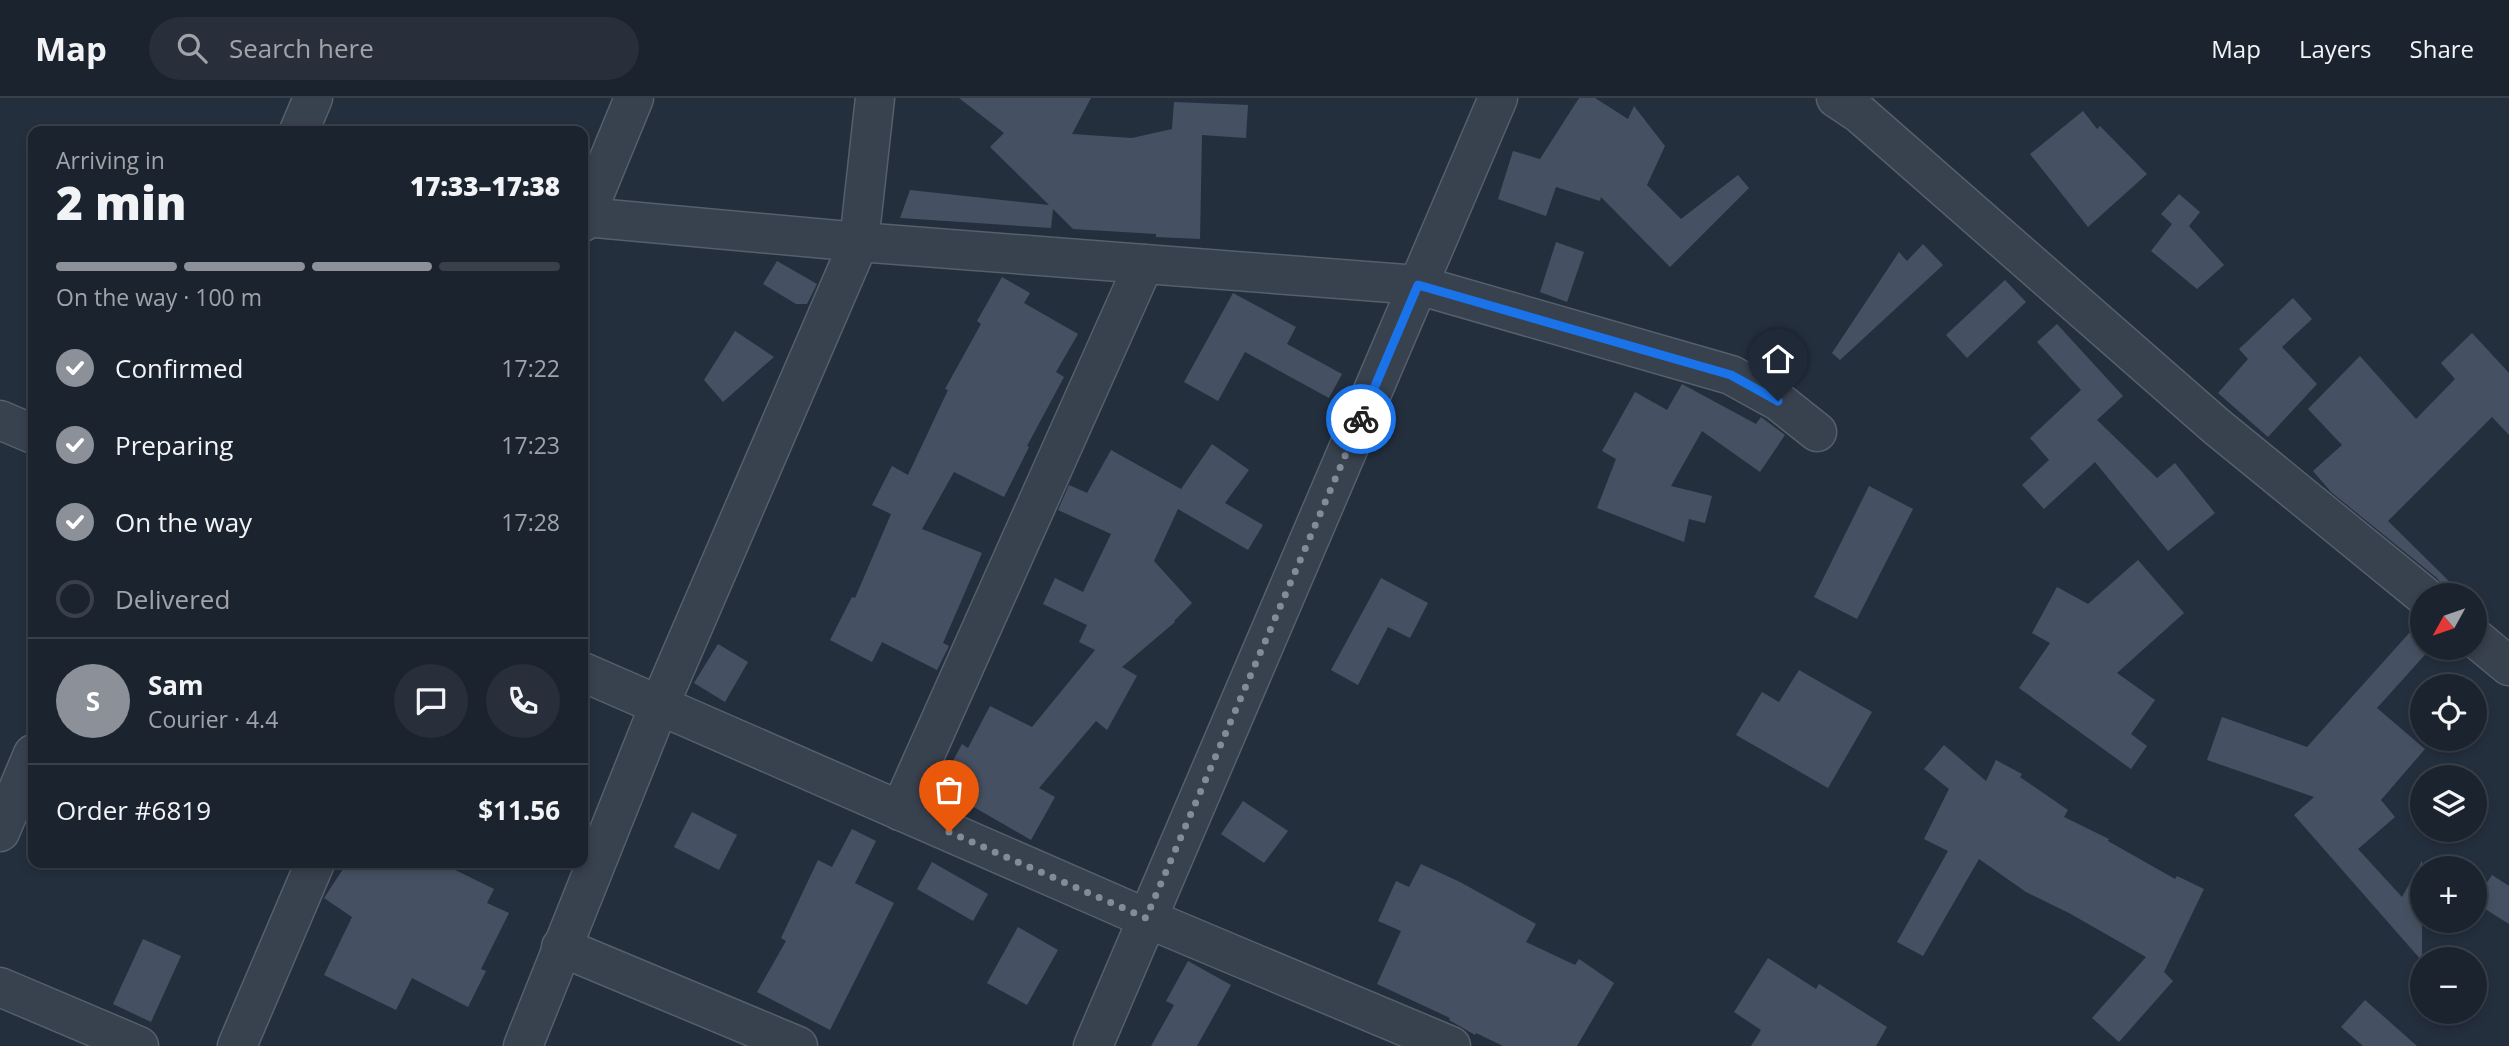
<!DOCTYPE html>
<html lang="en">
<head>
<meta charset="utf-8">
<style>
  :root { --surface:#1b232e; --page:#282f3a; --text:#f1f3f6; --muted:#a0a4aa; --line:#39404a; --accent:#8c9099 }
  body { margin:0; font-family:"Open Sans",sans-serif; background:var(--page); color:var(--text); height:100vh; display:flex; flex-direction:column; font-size:26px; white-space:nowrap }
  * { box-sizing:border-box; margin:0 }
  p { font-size:23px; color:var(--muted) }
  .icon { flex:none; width:38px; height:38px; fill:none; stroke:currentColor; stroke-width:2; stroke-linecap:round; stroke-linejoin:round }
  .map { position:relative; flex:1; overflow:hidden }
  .side { position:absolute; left:28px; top:28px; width:560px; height:742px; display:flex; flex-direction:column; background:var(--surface); border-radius:14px; box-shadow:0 4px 10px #0003,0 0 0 2px var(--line) }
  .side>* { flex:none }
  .needle { width:46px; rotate:230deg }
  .tools { position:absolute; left:2410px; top:485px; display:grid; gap:14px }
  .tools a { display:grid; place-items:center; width:77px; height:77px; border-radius:50%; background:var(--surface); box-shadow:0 4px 10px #0003,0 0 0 2px var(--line); font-size:35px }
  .pin { position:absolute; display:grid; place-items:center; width:60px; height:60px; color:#fff; margin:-72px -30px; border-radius:50% 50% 50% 0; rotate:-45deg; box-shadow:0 0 7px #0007 }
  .pin .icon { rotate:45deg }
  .courier { position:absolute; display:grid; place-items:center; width:70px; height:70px; margin:-35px; border:5px solid #1a73e8; border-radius:50%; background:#fff; color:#222; box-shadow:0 2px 9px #0007 }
  .head em { font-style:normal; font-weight:800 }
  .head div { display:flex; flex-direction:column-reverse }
  .head { display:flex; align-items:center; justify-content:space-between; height:119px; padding:0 28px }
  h1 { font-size:46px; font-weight:800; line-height:52px }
  .bar { display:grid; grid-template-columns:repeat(4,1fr); gap:10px 7px; align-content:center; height:84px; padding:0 28px }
  .bar i { height:9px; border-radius:5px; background:var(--line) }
  .bar .current { background:var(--accent) }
  .bar p { grid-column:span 4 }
  .line { display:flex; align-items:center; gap:18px; padding:0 28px; border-top:2px solid var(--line) }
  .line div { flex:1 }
  .round { display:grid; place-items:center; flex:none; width:74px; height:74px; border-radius:37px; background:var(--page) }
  ol { padding:0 28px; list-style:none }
  li { display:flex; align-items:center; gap:21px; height:77px }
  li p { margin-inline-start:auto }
  li .icon { padding:7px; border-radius:50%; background:var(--accent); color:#fff; stroke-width:4 }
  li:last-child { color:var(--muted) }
  li i { width:38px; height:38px; border:4px solid var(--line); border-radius:50% }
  header { display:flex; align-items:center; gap:42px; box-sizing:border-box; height:98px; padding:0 35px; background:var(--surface); border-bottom:2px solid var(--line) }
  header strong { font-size:33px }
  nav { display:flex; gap:38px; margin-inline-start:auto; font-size:24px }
  .search { width:490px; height:63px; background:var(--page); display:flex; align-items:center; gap:18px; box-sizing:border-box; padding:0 24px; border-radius:38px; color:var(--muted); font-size:26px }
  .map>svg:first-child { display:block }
  .building { fill:#455162 }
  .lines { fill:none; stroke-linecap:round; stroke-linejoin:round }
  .minor-casing { stroke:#565f6c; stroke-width:41 }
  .minor { stroke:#38414e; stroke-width:38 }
  .done { stroke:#828b98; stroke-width:7; stroke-dasharray:0 12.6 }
  .route { stroke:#1a73e8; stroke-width:9 }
</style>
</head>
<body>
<header>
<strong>Map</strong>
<div class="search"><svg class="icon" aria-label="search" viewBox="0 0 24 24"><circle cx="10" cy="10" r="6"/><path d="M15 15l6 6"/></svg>Search here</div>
<nav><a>Map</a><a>Layers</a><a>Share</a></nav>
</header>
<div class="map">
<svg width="2509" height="948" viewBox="0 0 2509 948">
  <rect width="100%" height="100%" fill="#242f3e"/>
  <g class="building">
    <polygon points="959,0 1091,0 1072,36 1132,40 1172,31 1174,4 1248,7 1246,40 1202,37 1200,141 1156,139 1156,136 1073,131 1053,111 1051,130 900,120 910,92 1049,107 990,49 1004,35"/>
    <polygon points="1579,0 1595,0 1628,21 1634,8 1665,48 1647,87 1681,121 1738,77 1749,90 1670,169 1601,99 1600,103 1556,89 1546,118 1498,101 1513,53 1540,61"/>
    <polygon points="2083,13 2097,31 2100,28 2147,76 2088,129 2030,56"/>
    <polygon points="2179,96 2200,114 2189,128 2224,167 2197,191 2151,153 2172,126 2161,116"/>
    <polygon points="1556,144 1584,154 1567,204 1540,194"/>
    <polygon points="1923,146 1943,167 1840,262 1832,255 1899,154 1907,163"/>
    <polygon points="777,163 817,186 807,206 796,206 763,186"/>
    <polygon points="1002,179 1030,195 1024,205 1078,236 1056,274 1064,279 1027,348 1029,349 1004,399 954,374 922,431 982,455 943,545 949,548 937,572 882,544 872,564 830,542 852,499 855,500 891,416 872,407 892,368 908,377 948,292 945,291 981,226 977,223"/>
    <polygon points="2005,182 2026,204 1967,260 1946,237"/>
    <polygon points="1233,195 1296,229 1287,246 1342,276 1329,300 1245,254 1218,303 1184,284"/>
    <polygon points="2293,200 2312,221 2282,249 2317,286 2268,339 2218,295 2248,261 2239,251"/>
    <polygon points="2057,226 2123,298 2097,322 2157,380 2175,365 2215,415 2168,453 2095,364 2044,411 2022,387 2049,362 2030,340 2081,292 2037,244"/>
    <polygon points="735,233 774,259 723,304 704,282"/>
    <polygon points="2472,235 2509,275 2509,337 2492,319 2388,423 2463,497 2444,497 2443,489 2437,480 2331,394 2313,373 2342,347 2308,311 2360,258 2416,321 2455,281 2441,265"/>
    <polygon points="1682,286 1756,326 1761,319 1785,337 1760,374 1702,333 1671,388 1712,398 1705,425 1689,421 1684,444 1597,410 1616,361 1602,353 1635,294 1667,312"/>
    <polygon points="1212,346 1249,372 1225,405 1263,427 1248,452 1178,411 1154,463 1192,505 1174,523 1175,524 1122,569 1137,578 1107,632 1096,623 1039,690 1055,699 1031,742 939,689 962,646 968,650 990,608 1032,629 1095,552 1079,544 1087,527 1043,506 1055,480 1083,494 1111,436 1058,412 1069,387 1087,395 1111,352 1181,391"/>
    <polygon points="1869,388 1913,411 1857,521 1814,499"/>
    <polygon points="2138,462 2184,515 2117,575 2155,602 2131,636 2147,648 2131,671 2019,590 2050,545 2032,535 2057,489 2088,506"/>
    <polygon points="1381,480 1428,505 1410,540 1388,529 1358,587 1331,572"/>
    <polygon points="2411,533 2422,542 2422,550 2431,550 2377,610 2425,651 2381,702 2395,719 2358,751 2402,799 2422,763 2422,863 2294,717 2314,699 2207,662 2222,619 2307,649"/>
    <polygon points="718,546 748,564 725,604 694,585"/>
    <polygon points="1799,572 1872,614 1828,690 1736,637 1762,594 1779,604"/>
    <polygon points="1944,647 1986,683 1996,662 2022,676 2020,679 2068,712 2064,719 2109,741 2108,743 2175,781 2177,778 2204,791 2164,874 2173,883 2119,944 2092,920 2146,859 2069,815 2026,794 1979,761 1923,858 1897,844 1948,753 1924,741 1949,691 1924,671"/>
    <polygon points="1243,703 1288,733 1264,765 1221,736"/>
    <polygon points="692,714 737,737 719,772 674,749"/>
    <polygon points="852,731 876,743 855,785 894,805 830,932 757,894 786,843 781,840 818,762 832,769"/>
    <polygon points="932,764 988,796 973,823 917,791"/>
    <polygon points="347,765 441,765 494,791 487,805 509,815 481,871 486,873 468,909 412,880 396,912 324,877 352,819 324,800"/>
    <polygon points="1421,766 1460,784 1536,826 1526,844 1575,867 1579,861 1614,885 1577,948 1503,948 1476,935 1475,937 1449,922 1450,920 1377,886 1401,833 1378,823 1396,783 1409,789"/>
    <polygon points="2492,777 2509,788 2509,826 2474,804"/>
    <polygon points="1018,829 1058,852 1027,907 987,885"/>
    <polygon points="143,841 181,858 151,924 113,906"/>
    <polygon points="1768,860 1816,891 1819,886 1887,929 1876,948 1751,948 1761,932 1734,914"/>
    <polygon points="1188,863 1231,887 1197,948 1151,948 1174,907 1166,903"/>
    <polygon points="2365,902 2417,948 2363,948 2341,929"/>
  </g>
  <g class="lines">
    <defs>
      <g id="minor">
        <polyline points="1836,0 1860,16 2216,328 2423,497"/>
        <polyline points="299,33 313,0"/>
        <polyline points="585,119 859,144 1418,187 1731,277 1778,303 1817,334"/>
        <polyline points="583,124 634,0"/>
        <polyline points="0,322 33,336"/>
        <polyline points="2474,539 2509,568"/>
        <polyline points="583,574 1146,820 1451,948"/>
        <polyline points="900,713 1144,166"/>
        <polyline points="0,734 33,656"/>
        <polyline points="561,849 798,948"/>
        <polyline points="0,889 139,948"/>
        <polyline points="237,948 315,765"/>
        <polyline points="523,948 659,608 859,144 875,0"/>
        <polyline points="1093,948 1498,0"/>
      </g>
    </defs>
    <use href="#minor" class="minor-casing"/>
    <use href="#minor" class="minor"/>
  </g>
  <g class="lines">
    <polyline class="done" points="949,734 1146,820 1361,321"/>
    <polyline class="route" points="1361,321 1418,187 1731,277 1778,303"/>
  </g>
</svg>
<div class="tools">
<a><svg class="needle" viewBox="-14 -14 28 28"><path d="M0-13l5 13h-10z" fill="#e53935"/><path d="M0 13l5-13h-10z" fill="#a0a4aa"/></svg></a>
<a><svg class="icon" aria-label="locate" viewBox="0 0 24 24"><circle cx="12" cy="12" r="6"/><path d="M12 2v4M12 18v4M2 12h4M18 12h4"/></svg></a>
<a><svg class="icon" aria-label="layers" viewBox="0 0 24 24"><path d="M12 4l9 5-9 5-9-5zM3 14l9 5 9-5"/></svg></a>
<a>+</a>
<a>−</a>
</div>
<div class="pin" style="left:949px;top:734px;background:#ea580c"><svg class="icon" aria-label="bag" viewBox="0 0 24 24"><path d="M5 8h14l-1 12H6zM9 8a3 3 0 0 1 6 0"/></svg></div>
<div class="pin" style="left:1778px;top:303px;background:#1f2937"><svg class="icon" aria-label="home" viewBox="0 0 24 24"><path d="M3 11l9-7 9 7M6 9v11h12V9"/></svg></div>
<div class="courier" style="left:1361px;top:321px"><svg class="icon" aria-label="bike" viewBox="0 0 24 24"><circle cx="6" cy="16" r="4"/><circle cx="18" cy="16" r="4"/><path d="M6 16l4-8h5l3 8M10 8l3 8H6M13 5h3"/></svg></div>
<section class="side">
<div class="head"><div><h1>2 min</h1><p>Arriving in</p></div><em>17:33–17:38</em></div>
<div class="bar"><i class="current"></i><i class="current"></i><i class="current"></i><i></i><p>On the way · 100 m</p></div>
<ol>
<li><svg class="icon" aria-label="check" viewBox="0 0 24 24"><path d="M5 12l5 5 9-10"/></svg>Confirmed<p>17:22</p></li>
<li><svg class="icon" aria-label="check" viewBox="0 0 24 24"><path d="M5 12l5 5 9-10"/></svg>Preparing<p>17:23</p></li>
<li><svg class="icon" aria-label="check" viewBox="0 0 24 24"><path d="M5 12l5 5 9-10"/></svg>On the way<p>17:28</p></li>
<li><i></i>Delivered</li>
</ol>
<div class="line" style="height:126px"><b class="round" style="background:var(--accent);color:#fff">S</b><div><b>Sam</b><p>Courier · 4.4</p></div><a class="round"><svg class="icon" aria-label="chat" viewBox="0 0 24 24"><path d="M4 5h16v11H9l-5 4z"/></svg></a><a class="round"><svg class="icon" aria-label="phone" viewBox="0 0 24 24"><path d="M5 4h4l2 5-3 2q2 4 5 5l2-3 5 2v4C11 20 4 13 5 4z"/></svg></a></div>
<div class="line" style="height:91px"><div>Order #6819</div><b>$11.56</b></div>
</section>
</div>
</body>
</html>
